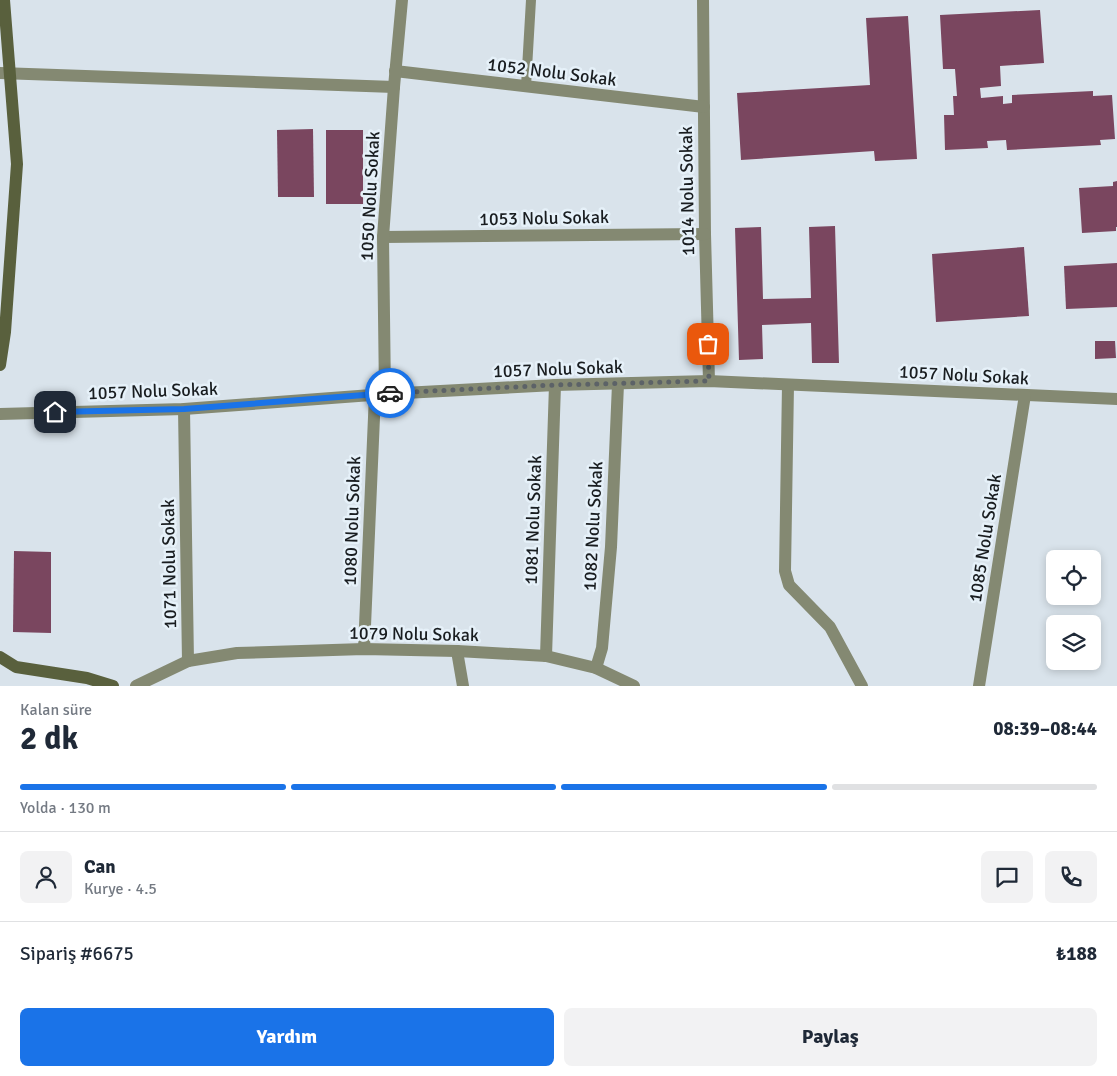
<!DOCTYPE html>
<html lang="tr">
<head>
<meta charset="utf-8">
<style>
  :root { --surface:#fff; --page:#f2f2f3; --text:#1f2937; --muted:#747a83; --line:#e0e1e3; --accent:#1a73e8 }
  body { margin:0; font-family:Signika,sans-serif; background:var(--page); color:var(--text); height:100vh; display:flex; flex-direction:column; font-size:19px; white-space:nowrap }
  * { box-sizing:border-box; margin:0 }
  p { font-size:16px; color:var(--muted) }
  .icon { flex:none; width:28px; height:28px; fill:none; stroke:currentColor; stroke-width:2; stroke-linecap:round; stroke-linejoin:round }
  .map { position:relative; height:686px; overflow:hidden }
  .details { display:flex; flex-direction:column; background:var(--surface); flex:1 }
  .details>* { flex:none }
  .buttons { position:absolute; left:1046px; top:550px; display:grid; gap:10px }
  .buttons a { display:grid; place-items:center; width:55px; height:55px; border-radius:8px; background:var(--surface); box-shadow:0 2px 8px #0003; font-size:25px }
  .pin { position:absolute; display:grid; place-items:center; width:42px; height:42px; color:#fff; margin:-21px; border-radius:10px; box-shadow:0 2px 8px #0006 }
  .courier { position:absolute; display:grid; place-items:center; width:50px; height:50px; margin:-25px; border:4px solid #1a73e8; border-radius:50%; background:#fff; color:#222; box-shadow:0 1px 6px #0007 }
  .head em { font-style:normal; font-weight:700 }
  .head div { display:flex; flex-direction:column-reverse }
  .head { display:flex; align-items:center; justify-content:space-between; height:85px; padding:0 20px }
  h1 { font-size:32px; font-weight:700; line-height:38px }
  .bar { display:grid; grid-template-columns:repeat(4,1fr); gap:8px 5px; align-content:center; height:60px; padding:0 20px }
  .bar i { height:6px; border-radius:4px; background:var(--line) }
  .bar .active { background:var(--accent) }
  .bar p { grid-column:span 4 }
  .line { display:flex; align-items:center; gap:12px; padding:0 20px; border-top:1px solid var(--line) }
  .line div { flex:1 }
  .round { display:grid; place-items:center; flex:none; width:52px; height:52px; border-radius:8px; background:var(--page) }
  .primary-button { display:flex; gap:10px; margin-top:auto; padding:10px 20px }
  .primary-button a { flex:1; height:58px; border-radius:8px; background:var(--accent); color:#fff; font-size:20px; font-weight:700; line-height:58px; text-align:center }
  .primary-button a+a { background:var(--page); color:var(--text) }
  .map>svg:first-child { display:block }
  .building { fill:#7a465f }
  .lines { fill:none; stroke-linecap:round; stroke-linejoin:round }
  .lane { stroke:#848972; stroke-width:10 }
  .street { stroke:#848972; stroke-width:12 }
  .secondary { stroke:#59603d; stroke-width:12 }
  .done { stroke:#5c6267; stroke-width:5; stroke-dasharray:0 9 }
  .route { stroke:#1a73e8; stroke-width:6 }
  .labels { text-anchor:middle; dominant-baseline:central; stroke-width:5; stroke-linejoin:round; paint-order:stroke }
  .street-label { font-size:18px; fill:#191d20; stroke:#e6f1f9 }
</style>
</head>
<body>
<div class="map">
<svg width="1117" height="686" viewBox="0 0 1117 686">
  <rect width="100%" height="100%" fill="#d9e3eb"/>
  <g class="building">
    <polygon points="1040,10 1044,63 1000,66 1001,86 980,88 981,98 1003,96 1003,104 1012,103 1012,95 1093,91 1093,96 1112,95 1115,139 1100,140 1101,145 1007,150 1006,140 987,141 988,148 945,150 944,115 954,115 953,96 957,96 955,69 943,69 940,15"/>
    <polygon points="908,16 917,159 875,161 874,151 741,160 737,93 870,85 866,18"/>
    <polygon points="313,129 314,197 278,197 277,130"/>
    <rect x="326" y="130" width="37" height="74"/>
    <polygon points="1117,181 1117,227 1116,227 1116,231 1082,233 1079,188 1113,186 1113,182"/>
    <polygon points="835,226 839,363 812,363 811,323 762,325 763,359 739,360 735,228 761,227 763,299 811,298 809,227"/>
    <polygon points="1024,247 1029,316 936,322 932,254"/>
    <polygon points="1117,263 1117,307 1066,309 1064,266"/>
    <polygon points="1095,341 1115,341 1116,358 1095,359"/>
    <polygon points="14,551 51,552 51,633 13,632"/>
  </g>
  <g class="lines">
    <polyline class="lane" points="526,86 531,0"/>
    <g class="street">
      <polyline points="703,0 705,234 709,381"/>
      <polyline points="395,71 704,107"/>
      <polyline points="0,73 394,87"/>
      <polyline points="383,237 705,234"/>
      <polyline points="788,385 785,571 789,585 830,627 862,686"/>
      <polyline points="385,394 383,237 394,87 402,0"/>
      <polyline points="0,414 184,409 385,394 555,385 709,381 1117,399"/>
      <polyline points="364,649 375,394"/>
      <polyline points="457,651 463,686"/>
      <polyline points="546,656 555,385"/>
      <polyline points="188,661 237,653 364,649 457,651 546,656 596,668 634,686"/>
      <polyline points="596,668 602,648 611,547 618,384"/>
      <polyline points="136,686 188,661 184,409"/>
      <polyline points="979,686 1025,395"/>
    </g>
    <g class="secondary">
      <polyline points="0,365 5,332 17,164 4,0"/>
      <polyline points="0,657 16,667 87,678 113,686"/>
    </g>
  </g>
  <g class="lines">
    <polyline class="done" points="390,393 555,385 709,381 708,344"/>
    <polyline class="route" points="55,412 184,409 390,393"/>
  </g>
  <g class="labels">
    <g class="street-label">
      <text transform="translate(552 72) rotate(7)">1052 Nolu Sokak</text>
      <text transform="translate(687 191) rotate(-91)">1014 Nolu Sokak</text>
      <text transform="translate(370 196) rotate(-87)">1050 Nolu Sokak</text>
      <text transform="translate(544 218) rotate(-1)">1053 Nolu Sokak</text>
      <text transform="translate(558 369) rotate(-2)">1057 Nolu Sokak</text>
      <text transform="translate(964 375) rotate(3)">1057 Nolu Sokak</text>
      <text transform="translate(153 391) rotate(-2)">1057 Nolu Sokak</text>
      <text transform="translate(533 520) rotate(-88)">1081 Nolu Sokak</text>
      <text transform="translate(352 521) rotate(-88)">1080 Nolu Sokak</text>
      <text transform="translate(593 526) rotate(-87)">1082 Nolu Sokak</text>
      <text transform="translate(985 538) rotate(-81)">1085 Nolu Sokak</text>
      <text transform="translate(169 564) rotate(-91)">1071 Nolu Sokak</text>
      <text transform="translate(414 634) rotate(1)">1079 Nolu Sokak</text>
    </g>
  </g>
</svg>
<div class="buttons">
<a><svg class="icon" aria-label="locate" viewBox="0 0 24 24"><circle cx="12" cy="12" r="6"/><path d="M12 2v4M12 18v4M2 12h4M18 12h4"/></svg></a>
<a><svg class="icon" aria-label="layers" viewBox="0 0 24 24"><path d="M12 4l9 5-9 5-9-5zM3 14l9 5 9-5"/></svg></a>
</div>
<div class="pin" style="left:708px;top:344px;background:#ea580c"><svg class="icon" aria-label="bag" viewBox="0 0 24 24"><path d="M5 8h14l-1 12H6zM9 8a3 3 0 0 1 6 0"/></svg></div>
<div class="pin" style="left:55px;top:412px;background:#1f2937"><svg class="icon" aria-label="home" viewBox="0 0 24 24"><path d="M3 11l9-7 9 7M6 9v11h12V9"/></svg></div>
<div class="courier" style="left:390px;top:393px"><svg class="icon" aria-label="car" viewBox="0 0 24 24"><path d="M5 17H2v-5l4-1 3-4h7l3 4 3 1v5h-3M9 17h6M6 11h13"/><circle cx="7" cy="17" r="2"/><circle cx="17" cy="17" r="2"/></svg></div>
</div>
<section class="details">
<div class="head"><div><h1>2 dk</h1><p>Kalan süre</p></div><em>08:39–08:44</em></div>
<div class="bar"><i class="active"></i><i class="active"></i><i class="active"></i><i></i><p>Yolda · 130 m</p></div>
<div class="line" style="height:90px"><a class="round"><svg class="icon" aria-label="person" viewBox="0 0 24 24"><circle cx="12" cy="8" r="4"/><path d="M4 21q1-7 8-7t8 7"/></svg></a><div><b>Can</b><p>Kurye · 4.5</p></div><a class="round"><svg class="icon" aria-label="chat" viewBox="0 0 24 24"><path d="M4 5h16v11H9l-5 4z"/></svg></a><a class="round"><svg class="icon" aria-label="phone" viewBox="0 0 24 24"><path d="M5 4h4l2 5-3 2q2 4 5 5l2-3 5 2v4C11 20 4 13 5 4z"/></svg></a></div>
<div class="line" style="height:65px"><div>Sipariş #6675</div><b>₺188</b></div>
<div class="primary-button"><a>Yardım</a><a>Paylaş</a></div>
</section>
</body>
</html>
